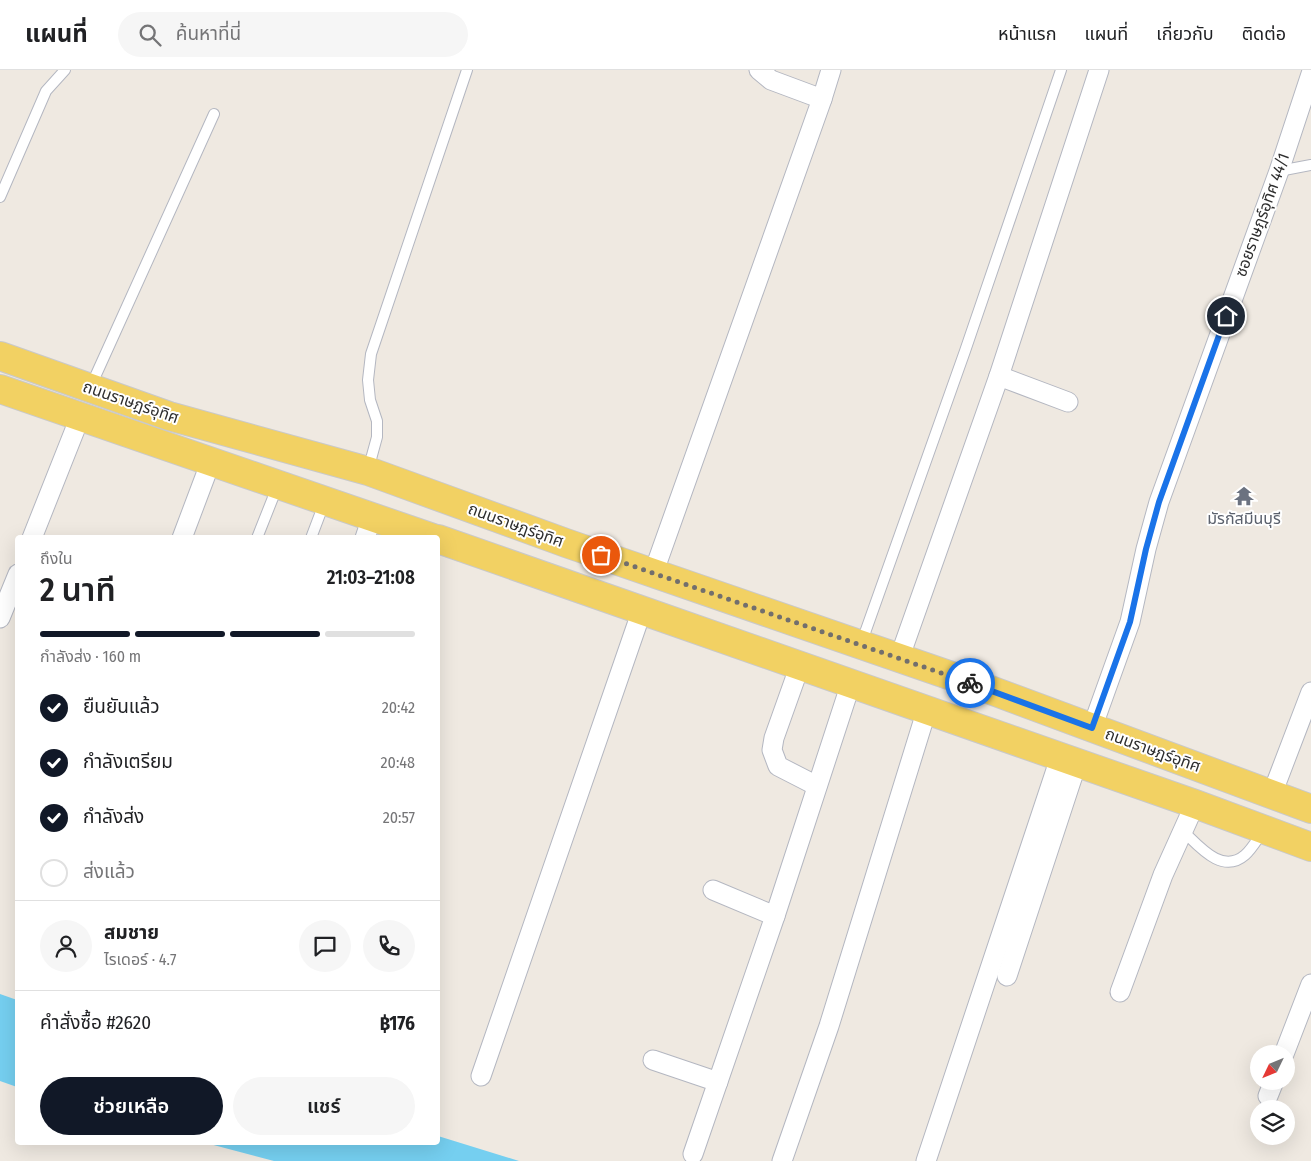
<!DOCTYPE html>
<html lang="th">
<head>
<meta charset="utf-8">
<style>
  :root { --surface:#fff; --page:#f6f6f6; --text:#202124; --muted:#757577; --line:#e0e0e0; --accent:#111827 }
  body { margin:0; font-family:"Fira Sans Condensed","Noto Sans Thai",sans-serif; background:var(--page); color:var(--text); height:100vh; display:flex; flex-direction:column; font-size:19px; white-space:nowrap }
  * { box-sizing:border-box; margin:0 }
  p { font-size:16px; color:var(--muted) }
  .icon { flex:none; width:28px; height:28px; fill:none; stroke:currentColor; stroke-width:2; stroke-linecap:round; stroke-linejoin:round }
  .map { position:relative; flex:1; overflow:hidden }
  .details { position:absolute; left:15px; top:465px; width:425px; height:610px; display:flex; flex-direction:column; background:var(--surface); border-radius:5px; box-shadow:0 5px 20px #0002 }
  .details>* { flex:none }
  .needle { width:32px; rotate:227deg }
  .controls { position:absolute; left:1250px; top:975px; display:grid; gap:10px }
  .controls a { display:grid; place-items:center; width:45px; height:45px; border-radius:50%; background:var(--surface); box-shadow:0 5px 20px #0002; font-size:25px }
  .pin { position:absolute; display:grid; place-items:center; width:42px; height:42px; color:#fff; margin:-21px; border:2px solid #fff; border-radius:50%; box-shadow:0 1px 5px #0007 }
  .courier { position:absolute; display:grid; place-items:center; width:50px; height:50px; margin:-25px; border:4px solid #1a73e8; border-radius:50%; background:#fff; color:#222; box-shadow:0 1px 6px #0007 }
  .head em { font-style:normal; font-weight:600 }
  .head div { display:flex; flex-direction:column-reverse }
  .head { display:flex; align-items:center; justify-content:space-between; height:85px; padding:0 25px }
  h1 { font-size:32px; font-weight:600; line-height:38px }
  .bar { display:grid; grid-template-columns:repeat(4,1fr); gap:8px 5px; align-content:center; height:60px; padding:0 25px }
  .bar i { height:6px; border-radius:4px; background:var(--line) }
  .bar .active { background:var(--accent) }
  .bar p { grid-column:span 4 }
  .line { display:flex; align-items:center; gap:12px; padding:0 25px; border-top:1px solid var(--line) }
  .line div { flex:1 }
  .round { display:grid; place-items:center; flex:none; width:52px; height:52px; border-radius:26px; background:var(--page) }
  ol { padding:0 25px; list-style:none }
  li { display:flex; align-items:center; gap:15px; height:55px }
  li p { margin-inline-start:auto }
  li .icon { padding:5px; border-radius:50%; background:var(--accent); color:#fff; stroke-width:4 }
  li:last-child { color:var(--muted) }
  li i { width:28px; height:28px; border:2px solid var(--line); border-radius:50% }
  .action { display:flex; gap:10px; margin-top:auto; padding:10px 25px }
  .action a { flex:1; height:58px; border-radius:30px; background:var(--accent); color:#fff; font-size:20px; font-weight:600; line-height:58px; text-align:center }
  .action a+a { background:var(--page); color:var(--text) }
  header { display:flex; align-items:center; gap:30px; box-sizing:border-box; height:70px; padding:0 25px; background:var(--surface); border-bottom:1px solid var(--line) }
  header strong { font-size:24px }
  nav { display:flex; gap:28px; margin-inline-start:auto; font-size:18px }
  .search { width:350px; height:45px; background:var(--page); display:flex; align-items:center; gap:12px; box-sizing:border-box; padding:0 18px; border-radius:28px; color:var(--muted); font-size:19px }
  .map>svg:first-child { display:block }
  .water { fill:#75cff0 }
  .lines { fill:none; stroke-linecap:round; stroke-linejoin:round }
  .service-casing { stroke:#b4b7c1; stroke-width:12 }
  .minor-casing { stroke:#b4b7c1; stroke-width:21 }
  .primary-casing { stroke:#c9c9c9; stroke-width:30 }
  .service { stroke:#fff; stroke-width:10 }
  .minor { stroke:#fff; stroke-width:19 }
  .primary { stroke:#f2d163; stroke-width:28 }
  .done { stroke:#726f6d; stroke-width:5; stroke-dasharray:0 9 }
  .route { stroke:#1a73e8; stroke-width:6 }
  .labels { text-anchor:middle; dominant-baseline:central; stroke-width:4; stroke-linejoin:round; paint-order:stroke }
  .street-label { font-size:16px; fill:#2e2e2e; stroke:#fff }
  .worship-label { font-size:16px; fill:#5b616d; stroke:#fff }
</style>
</head>
<body>
<header>
<strong>แผนที่</strong>
<div class="search"><svg class="icon" aria-label="search" viewBox="0 0 24 24"><circle cx="10" cy="10" r="6"/><path d="M15 15l6 6"/></svg>ค้นหาที่นี่</div>
<nav><a>หน้าแรก</a><a>แผนที่</a><a>เกี่ยวกับ</a><a>ติดต่อ</a></nav>
</header>
<div class="map">
<svg width="1311" height="1091" viewBox="0 0 1311 1091">
  <rect width="100%" height="100%" fill="#efe9e1"/>
  <g class="water">
    <polygon points="0,924 17,930 17,1017 0,1011"/>
    <polygon points="438,1066 519,1091 274,1091 206,1073 438,1072"/>
  </g>
  <g class="lines">
    <defs>
      <g id="service">
        <polyline points="1279,101 1311,95"/>
        <polyline points="0,127 46,21 65,0"/>
        <polyline points="90,318 214,44"/>
        <polyline points="368,400 377,367 377,351 370,330 368,310 371,284 467,0"/>
        <polyline points="257,468 278,415"/>
        <polyline points="311,468 325,431"/>
        <polyline points="861,574 965,281 1061,0"/>
        <path d="M 1183,761 C 1199,776 1222,805 1245,785 C 1252,779 1258,768 1264,760"/>
      </g>
      <g id="minor">
        <polyline points="759,0 771,10 822,29"/>
        <polyline points="999,306 1068,332"/>
        <polyline points="32,468 80,347"/>
        <polyline points="182,468 211,391"/>
        <polyline points="365,468 372,447"/>
        <polyline points="653,504 822,29 831,0"/>
        <polyline points="0,548 18,504"/>
        <polyline points="899,589 999,306 1099,0"/>
        <polyline points="800,595 774,668 772,680 778,696 817,716"/>
        <polyline points="1092,658 1130,552 1146,479 1159,432 1279,101 1311,4"/>
        <polyline points="1272,724 1311,622"/>
        <polyline points="713,820 775,846"/>
        <polyline points="1007,906 1077,693"/>
        <polyline points="1120,922 1163,805 1195,734"/>
        <polyline points="1284,984 1311,914"/>
        <polyline points="653,990 718,1012"/>
        <polyline points="481,1006 642,540"/>
        <polyline points="1268,1026 1274,1011"/>
        <polyline points="693,1084 775,846 851,613"/>
        <polyline points="782,1091 829,956 927,639"/>
        <polyline points="926,1091 1060,688"/>
      </g>
      <g id="primary">
        <polyline points="0,286 169,346 368,401 566,473 969,612 1311,739"/>
        <polyline points="0,319 433,468"/>
        <polyline points="438,469 1195,734 1311,777"/>
      </g>
    </defs>
    <use href="#service" class="service-casing"/>
    <use href="#minor" class="minor-casing"/>
    <use href="#primary" class="primary-casing"/>
    <use href="#service" class="service"/>
    <use href="#minor" class="minor"/>
    <use href="#primary" class="primary"/>
  </g>
  <g class="lines">
    <polyline class="done" points="601,485 970,613"/>
    <polyline class="route" points="970,613 1092,658 1130,552 1146,479 1159,432 1226,246"/>
  </g>
  <defs>
    <symbol id="temple-bare" viewBox="-9 -9 18 18"><path d="M0-6L5-2H3V0L6.5 2.5H4V6H1.5V3h-3V6H-4V2.5H-6.5L-3 0V-2H-5Z" fill="#6b7280" stroke="#fff" stroke-width="2.5" paint-order="stroke"/></symbol>
  </defs>
  <g fill-rule="evenodd">
    <use href="#temple-bare" x="1230" y="412" width="28" height="28"/>
  </g>
  <g class="labels">
    <g class="street-label">
      <text transform="translate(1262 145) rotate(-70)">ซอยราษฎร์อุทิศ 44/1</text>
      <text transform="translate(131 332) rotate(19)">ถนนราษฎร์อุทิศ</text>
      <text transform="translate(516 455) rotate(20)">ถนนราษฎร์อุทิศ</text>
      <text transform="translate(1153 680) rotate(20)">ถนนราษฎร์อุทิศ</text>
    </g>
    <g class="worship-label">
      <text x="1244" y="448">มัรกัสมีนบุรี</text>
    </g>
  </g>
</svg>
<div class="controls">
<a><svg class="needle" viewBox="-14 -14 28 28"><path d="M0-13l5 13h-10z" fill="#e53935"/><path d="M0 13l5-13h-10z" fill="#757577"/></svg></a>
<a><svg class="icon" aria-label="layers" viewBox="0 0 24 24"><path d="M12 4l9 5-9 5-9-5zM3 14l9 5 9-5"/></svg></a>
</div>
<div class="pin" style="left:601px;top:485px;background:#ea580c"><svg class="icon" aria-label="bag" viewBox="0 0 24 24"><path d="M5 8h14l-1 12H6zM9 8a3 3 0 0 1 6 0"/></svg></div>
<div class="pin" style="left:1226px;top:246px;background:#1f2937"><svg class="icon" aria-label="home" viewBox="0 0 24 24"><path d="M3 11l9-7 9 7M6 9v11h12V9"/></svg></div>
<div class="courier" style="left:970px;top:613px"><svg class="icon" aria-label="bike" viewBox="0 0 24 24"><circle cx="6" cy="16" r="4"/><circle cx="18" cy="16" r="4"/><path d="M6 16l4-8h5l3 8M10 8l3 8H6M13 5h3"/></svg></div>
<section class="details">
<div class="head"><div><h1>2 นาที</h1><p>ถึงใน</p></div><em>21:03–21:08</em></div>
<div class="bar"><i class="active"></i><i class="active"></i><i class="active"></i><i></i><p>กำลังส่ง · 160 m</p></div>
<ol>
<li><svg class="icon" aria-label="check" viewBox="0 0 24 24"><path d="M5 12l5 5 9-10"/></svg>ยืนยันแล้ว<p>20:42</p></li>
<li><svg class="icon" aria-label="check" viewBox="0 0 24 24"><path d="M5 12l5 5 9-10"/></svg>กำลังเตรียม<p>20:48</p></li>
<li><svg class="icon" aria-label="check" viewBox="0 0 24 24"><path d="M5 12l5 5 9-10"/></svg>กำลังส่ง<p>20:57</p></li>
<li><i></i>ส่งแล้ว</li>
</ol>
<div class="line" style="height:90px"><a class="round"><svg class="icon" aria-label="person" viewBox="0 0 24 24"><circle cx="12" cy="8" r="4"/><path d="M4 21q1-7 8-7t8 7"/></svg></a><div><b>สมชาย</b><p>ไรเดอร์ · 4.7</p></div><a class="round"><svg class="icon" aria-label="chat" viewBox="0 0 24 24"><path d="M4 5h16v11H9l-5 4z"/></svg></a><a class="round"><svg class="icon" aria-label="phone" viewBox="0 0 24 24"><path d="M5 4h4l2 5-3 2q2 4 5 5l2-3 5 2v4C11 20 4 13 5 4z"/></svg></a></div>
<div class="line" style="height:65px"><div>คำสั่งซื้อ #2620</div><b>฿176</b></div>
<div class="action"><a>ช่วยเหลือ</a><a>แชร์</a></div>
</section>
</div>
</body>
</html>
